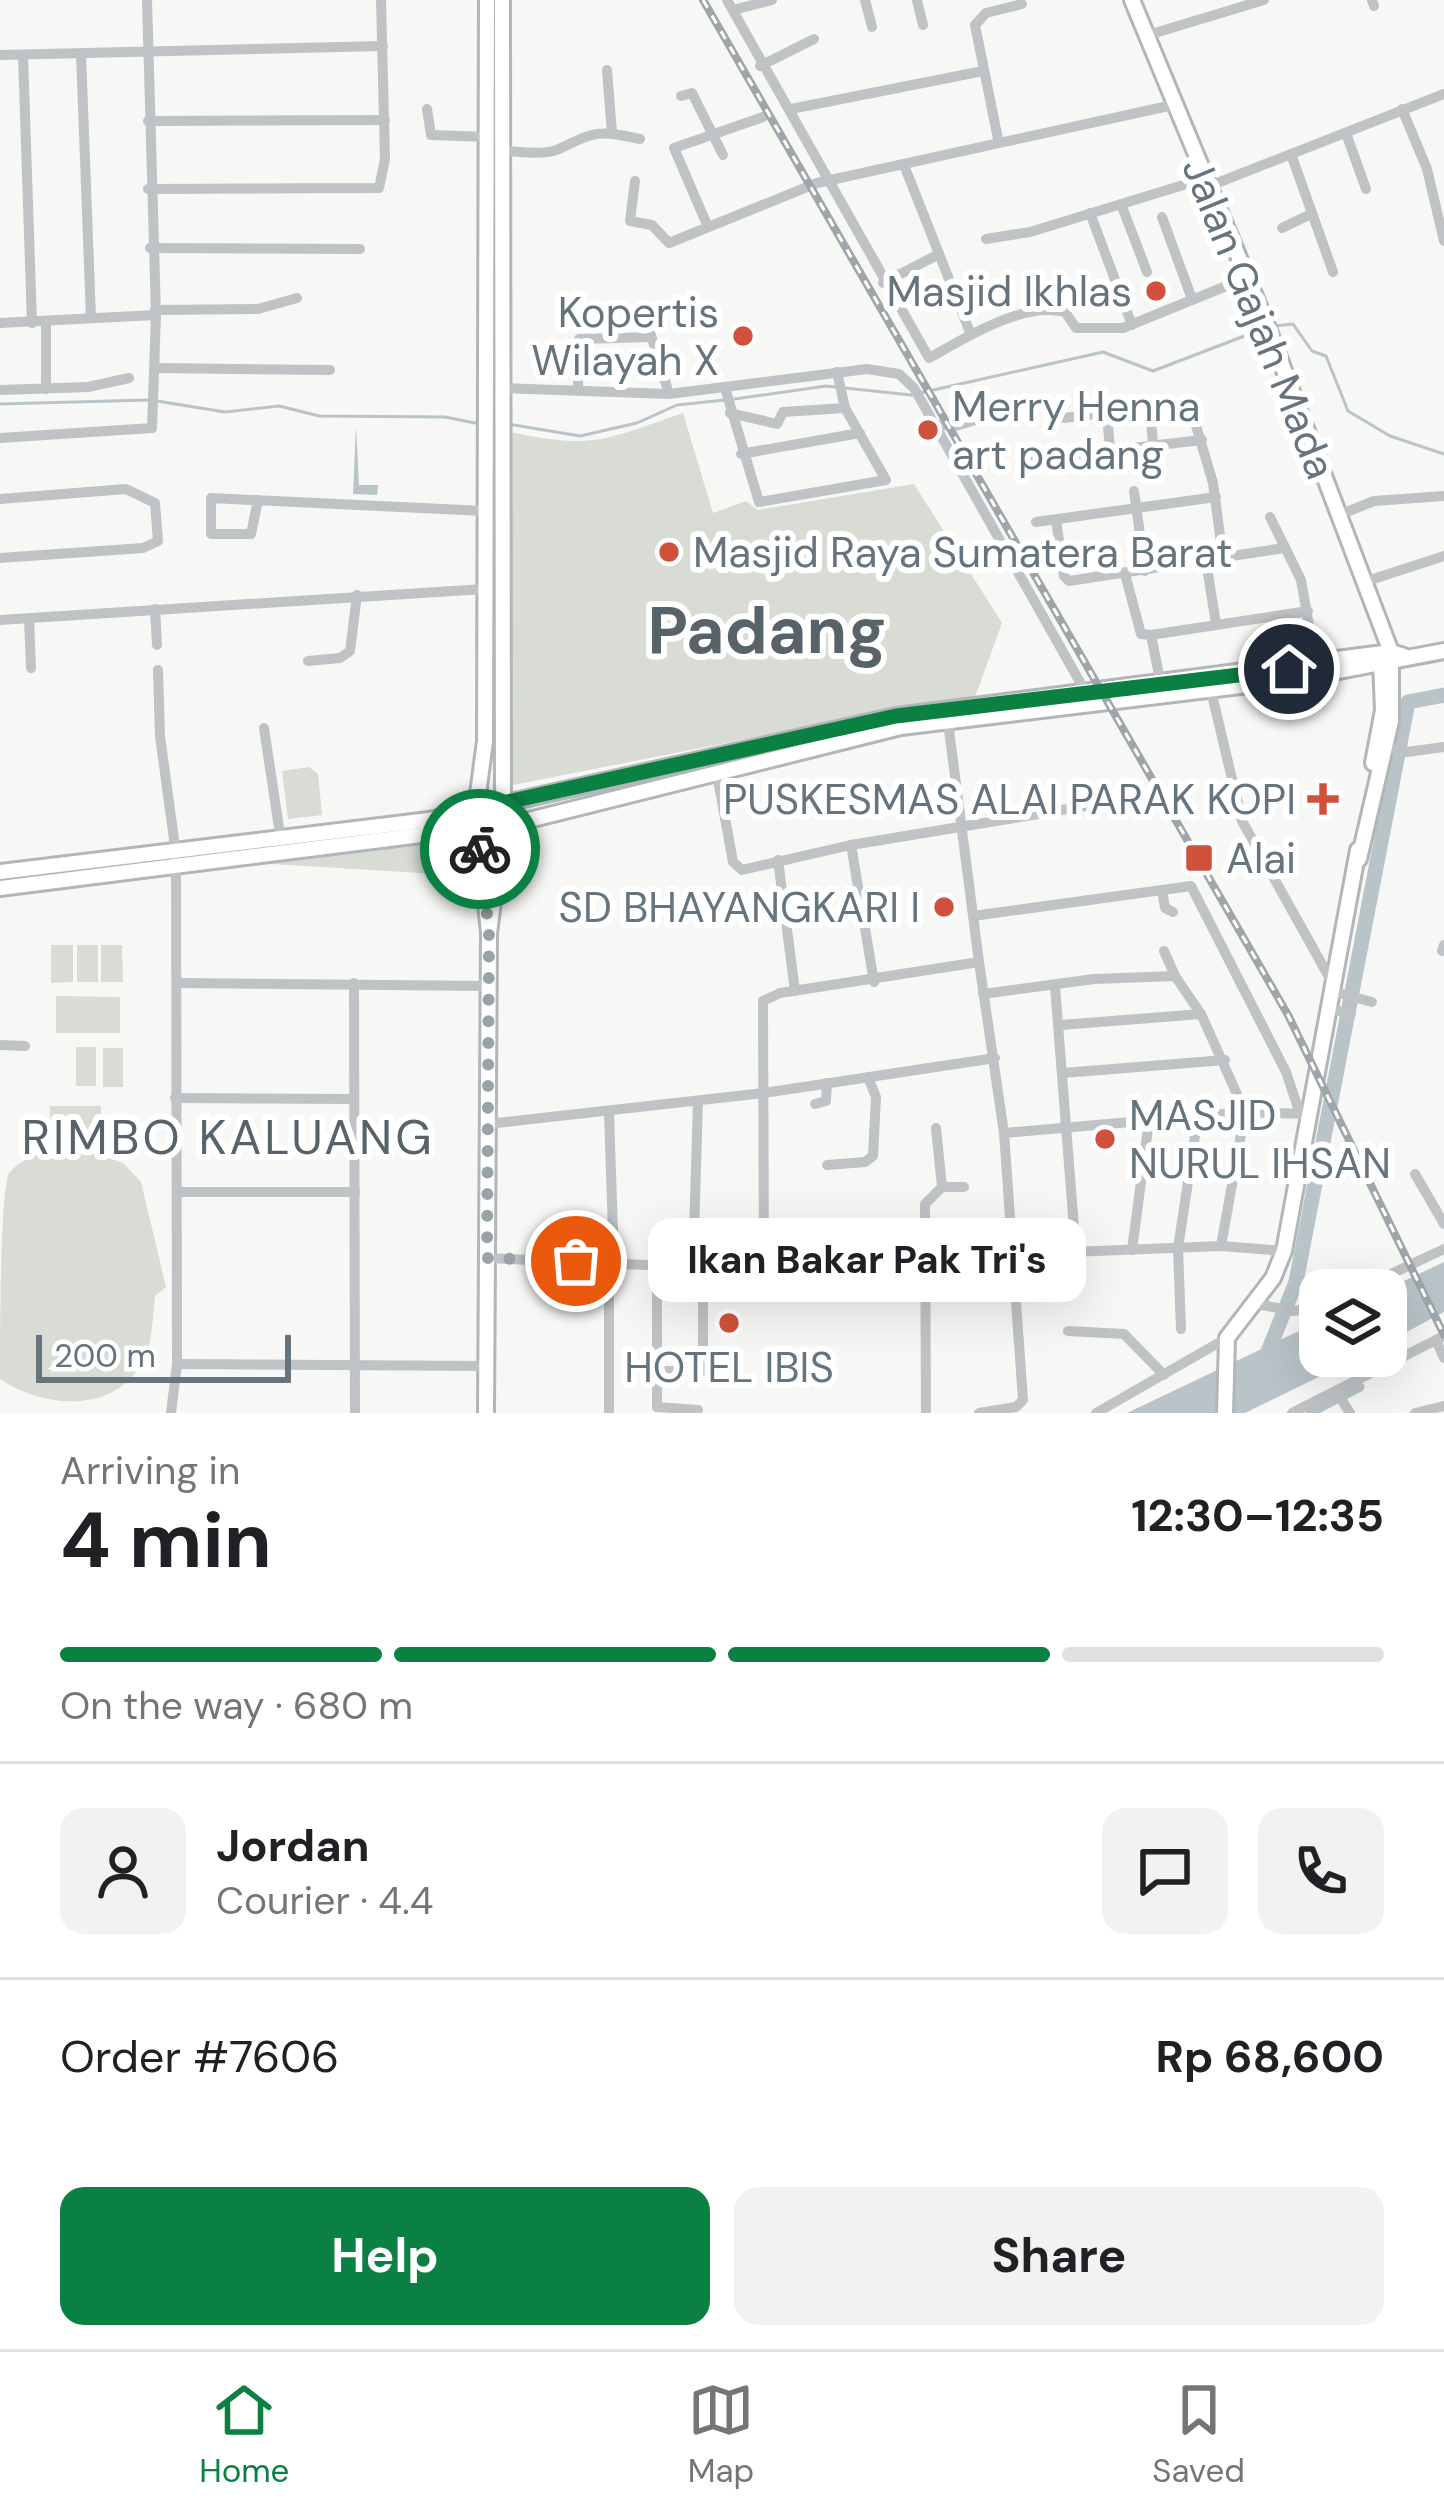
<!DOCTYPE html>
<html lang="en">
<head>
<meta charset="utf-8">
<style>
  :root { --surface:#fff; --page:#f2f2f2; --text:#202124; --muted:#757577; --line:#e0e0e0; --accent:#0b8043 }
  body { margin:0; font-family:"DM Sans",sans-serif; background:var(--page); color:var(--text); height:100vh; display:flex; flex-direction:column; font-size:45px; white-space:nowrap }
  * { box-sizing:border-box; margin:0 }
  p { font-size:39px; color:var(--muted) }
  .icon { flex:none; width:66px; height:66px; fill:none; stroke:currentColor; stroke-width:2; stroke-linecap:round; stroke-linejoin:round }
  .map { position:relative; height:1413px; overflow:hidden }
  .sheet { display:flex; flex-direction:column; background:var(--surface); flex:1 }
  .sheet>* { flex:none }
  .buttons { position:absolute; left:1299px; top:1269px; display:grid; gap:24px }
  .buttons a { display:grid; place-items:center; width:108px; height:108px; border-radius:24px; background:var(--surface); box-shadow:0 12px 48px #0002; font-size:60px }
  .scale { position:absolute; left:36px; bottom:30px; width:255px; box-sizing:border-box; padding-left:12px; border:6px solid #66757d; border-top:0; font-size:33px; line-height:42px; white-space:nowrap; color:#66757d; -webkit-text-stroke:9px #fff; paint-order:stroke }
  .pin { position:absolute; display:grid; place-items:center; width:102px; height:102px; color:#fff; margin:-51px; border:6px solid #fff; border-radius:50%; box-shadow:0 3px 12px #0007 }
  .courier { position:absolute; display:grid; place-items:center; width:120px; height:120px; margin:-60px; border:9px solid #0b8043; border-radius:50%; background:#fff; color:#222; box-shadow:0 3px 15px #0007 }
  .bubble { position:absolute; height:84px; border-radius:24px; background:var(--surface); box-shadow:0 12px 48px #0002; font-size:39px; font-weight:700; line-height:84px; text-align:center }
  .head em { font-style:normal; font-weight:700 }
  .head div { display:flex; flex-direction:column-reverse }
  .head { display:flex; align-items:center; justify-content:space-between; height:204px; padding:0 60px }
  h1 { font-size:78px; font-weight:700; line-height:90px }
  .bar { display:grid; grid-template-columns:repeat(4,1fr); gap:18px 12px; align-content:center; height:144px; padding:0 60px }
  .bar i { height:15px; border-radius:9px; background:var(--line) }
  .bar .selected { background:var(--accent) }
  .bar p { grid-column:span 4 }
  .line { display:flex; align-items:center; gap:30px; padding:0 60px; border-top:3px solid var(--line) }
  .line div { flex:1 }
  .round { display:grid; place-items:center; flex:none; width:126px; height:126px; border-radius:24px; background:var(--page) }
  .cta { display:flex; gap:24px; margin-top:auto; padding:24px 60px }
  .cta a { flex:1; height:138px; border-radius:24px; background:var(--accent); color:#fff; font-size:48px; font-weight:700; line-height:138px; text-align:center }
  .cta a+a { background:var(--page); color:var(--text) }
  .dock { display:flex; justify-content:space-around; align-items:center; height:168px; border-top:3px solid var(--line); background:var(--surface); font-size:33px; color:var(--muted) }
  .dock a { display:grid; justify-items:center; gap:6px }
  .dock .selected { color:var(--accent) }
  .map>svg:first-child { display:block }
  .green { fill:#d8dcd4 }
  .water { fill:#b9c4c8 }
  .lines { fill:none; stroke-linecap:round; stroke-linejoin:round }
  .stream { stroke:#b9c4c8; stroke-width:3 }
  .canal { stroke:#b9c4c8; stroke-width:9 }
  .river { stroke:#b9c4c8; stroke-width:15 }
  .major-casing { stroke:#b1b6b9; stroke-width:20 }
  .minor { stroke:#bfc3c6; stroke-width:10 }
  .major { stroke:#fff; stroke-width:14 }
  .rail-casing { stroke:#9fa6aa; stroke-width:8 }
  .rail { stroke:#fff; stroke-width:3; stroke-dasharray:9; stroke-linecap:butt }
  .done { stroke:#99a2a7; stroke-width:12; stroke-dasharray:0 21.6 }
  .route { stroke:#0b8043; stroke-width:15 }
  .poi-dot { fill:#d1523c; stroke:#fff; stroke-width:4.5 }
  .labels { text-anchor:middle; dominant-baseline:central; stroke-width:12; stroke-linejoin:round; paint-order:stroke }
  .poi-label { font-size:42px; fill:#66757d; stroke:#fff; text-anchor:end }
  .street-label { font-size:42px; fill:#66757d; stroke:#fff }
  .quarter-label { font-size:48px; letter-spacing:3px; fill:#576269; stroke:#fff }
  .town-label { font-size:66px; font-weight:bold; fill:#576269; stroke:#fff }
</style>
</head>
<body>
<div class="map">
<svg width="1444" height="1413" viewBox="0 0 1444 1413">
  <rect width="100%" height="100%" fill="#f7f7f5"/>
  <g class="green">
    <path d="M 683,413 L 713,513 L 746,501 L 758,510 L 914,484 L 1002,623 L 974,700 L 899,709 L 508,786 L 510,432 C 594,450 604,440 683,413 Z"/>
    <polygon points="309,767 318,774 322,815 288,819 282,771"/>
    <polygon points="435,839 436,874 256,863"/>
    <polygon points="51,945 73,945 73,982 51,983"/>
    <rect x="77" y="945" width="21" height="37"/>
    <polygon points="101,945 122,945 123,982 101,982"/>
    <polygon points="56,996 120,997 120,1033 56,1033"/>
    <rect x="76" y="1047" width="20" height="39"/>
    <rect x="103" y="1048" width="20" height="39"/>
    <polygon points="50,1106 101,1106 101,1133 50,1134"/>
    <path d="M 79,1147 L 123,1163 L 141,1182 L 166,1287 L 155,1296 C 153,1312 153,1329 149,1345 C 130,1413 51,1413 0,1379 C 0,1344 0,1191 9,1173 C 26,1153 55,1150 79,1147 Z"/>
  </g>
  <g class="water">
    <polygon points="356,426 359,485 378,485 377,495 353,494"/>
    <polygon points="1444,1262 1444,1312 1386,1343 1385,1290"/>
    <polygon points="1320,1321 1320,1356 1362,1356 1245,1413 1127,1413"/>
  </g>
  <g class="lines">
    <g class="stream">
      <polyline points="1274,326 1293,324 1312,351 1326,356 1348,411 1390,436 1444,454"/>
      <polyline points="735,399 826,386 911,395 1103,352 1153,371 1260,330"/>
      <polyline points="157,401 225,412 279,406 319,416 445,417 480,424"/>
      <polyline points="0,404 148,400"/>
      <polyline points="508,424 580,436 637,423 677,405 725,400"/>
    </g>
    <polyline class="canal" points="1310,1413 1360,1387"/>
    <polyline class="river" points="1265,1359 1296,1282 1408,702 1444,695"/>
    <defs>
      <g id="major">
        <polyline points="487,0 485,741 476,809 489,933"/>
        <polyline points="1132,0 1266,323 1391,652 1391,721 1359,859"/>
        <polyline points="1373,763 1383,710 1381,661"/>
        <polyline points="0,872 429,820 896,716 1391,652 1404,656"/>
        <polyline points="0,888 445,832 477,833 901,727 1291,680 1444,651"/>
        <polyline points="489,933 503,825 502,0"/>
        <polyline points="486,1413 489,933"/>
        <polyline points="1225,1413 1227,1338 1273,1278 1284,1251 1358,850"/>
      </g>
    </defs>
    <use href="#major" class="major-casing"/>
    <g class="minor">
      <path d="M 727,0 L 929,358 C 965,338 1023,301 1065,312 L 1076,328 L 1123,328 L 1246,278"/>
      <polyline points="865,0 872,27"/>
      <polyline points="917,0 923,25"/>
      <polyline points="1372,0 1374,6"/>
      <polyline points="733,10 772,0"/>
      <polyline points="1145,36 1264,0"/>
      <polyline points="81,54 91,318"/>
      <polyline points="0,55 383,46"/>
      <polyline points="23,55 32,323"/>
      <polyline points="760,66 814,39"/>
      <polyline points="607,70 612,133"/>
      <polyline points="681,96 692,93 723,155"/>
      <polyline points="427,109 431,135 487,137"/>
      <polyline points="791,109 983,71"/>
      <polyline points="1402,109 1427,169 1444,241"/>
      <polyline points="148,121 385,120"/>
      <polyline points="1346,133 1366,189"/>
      <polyline points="998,139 975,25 986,13 1022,4"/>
      <path d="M 501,151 C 517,151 544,156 559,149 C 596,131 598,130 640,139"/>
      <polyline points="1291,154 1333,272"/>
      <polyline points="904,165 971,335"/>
      <polyline points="635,181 630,221 652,225 669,243 817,183 1173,105"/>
      <polyline points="1207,187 1444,94"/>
      <polyline points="148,189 379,188 385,159 381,0"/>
      <polyline points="1121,204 1147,272"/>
      <polyline points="1090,213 1132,325"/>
      <polyline points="1162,217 1192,299"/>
      <polyline points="708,227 674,148 763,117"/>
      <polyline points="1282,228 1311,214"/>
      <polyline points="986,239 1030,232 1203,179"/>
      <polyline points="150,248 360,249"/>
      <polyline points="883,283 939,254"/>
      <polyline points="155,310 258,309 297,298"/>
      <polyline points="646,319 669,394"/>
      <polyline points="0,323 156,315"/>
      <polyline points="156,368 330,370"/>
      <polyline points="501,388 669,394 867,369 899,374 914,388 1089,698"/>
      <polyline points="578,388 579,339 651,337"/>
      <polyline points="725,388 759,502 886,480 845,408"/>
      <polyline points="46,389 46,323"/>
      <polyline points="0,390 88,387 129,378"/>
      <polyline points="1150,406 1153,445"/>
      <polyline points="730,413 777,424 783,412 845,408 837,372"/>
      <polyline points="1107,413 1110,451"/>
      <polyline points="1064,418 1189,402 1213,483 1223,558"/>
      <polyline points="931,424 955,426 1000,413"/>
      <polyline points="0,438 152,428 156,315 147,0"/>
      <polyline points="741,454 860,433"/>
      <polyline points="1026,460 1202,440"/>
      <polyline points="1134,491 1145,571"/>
      <polyline points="0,499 126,489 155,503 158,541 143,548 0,558"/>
      <polyline points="258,500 251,534 211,534 211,498 484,511"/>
      <polyline points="1339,515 1374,501 1444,496"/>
      <polyline points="1270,517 1301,580 1316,665"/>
      <polyline points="1056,520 1064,576 1069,581 1284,548"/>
      <polyline points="1036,522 1216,497"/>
      <polyline points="1206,561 1216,624"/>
      <polyline points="1125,574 1141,634 1151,635 1161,685"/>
      <polyline points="1364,582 1444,556"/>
      <polyline points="155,609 157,645"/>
      <polyline points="29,618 31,668"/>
      <polyline points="0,620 484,589"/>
      <polyline points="1151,635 1308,611"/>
      <polyline points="308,661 340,658 350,651 357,595"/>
      <polyline points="158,670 160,736 176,854 177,1364 171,1413"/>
      <polyline points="1209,682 1242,821 1333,984"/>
      <polyline points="264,728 281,841"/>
      <polyline points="1385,747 1407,752 1444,747"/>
      <polyline points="717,774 733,862 742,870 851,845 1147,796"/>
      <polyline points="851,845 874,982"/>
      <polyline points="778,860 795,991"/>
      <polyline points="1162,890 1165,908 1173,912"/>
      <polyline points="973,916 1191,886 1286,1072 1299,1111"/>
      <polyline points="1164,951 1175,976"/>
      <polyline points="1442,951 1444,945"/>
      <polyline points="979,962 1004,1133 1023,1400 1016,1407 979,1413"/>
      <polyline points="177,983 488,986"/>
      <polyline points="354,983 355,1413"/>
      <polyline points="1055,986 1076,1253"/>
      <polyline points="1335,992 1372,1002"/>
      <polyline points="983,994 1094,979 1175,976 1201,1014 1245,1112 1221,1246"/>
      <polyline points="1331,1009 1351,1014"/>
      <polyline points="1061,1025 1201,1014"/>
      <polyline points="0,1045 25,1046"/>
      <polyline points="1063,1073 1225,1060"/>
      <polyline points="175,1098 354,1099"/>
      <polyline points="815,1104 826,1101 827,1083"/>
      <polyline points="609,1112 614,1263"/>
      <polyline points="488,1124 764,1093 995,1058"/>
      <polyline points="936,1128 942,1187"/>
      <polyline points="1004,1133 1245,1112 1305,1114"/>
      <polyline points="1301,1159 1338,1161"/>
      <polyline points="827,1165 865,1162 873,1156 876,1097 868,1077"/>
      <polyline points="1415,1174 1444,1224"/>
      <polyline points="178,1192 355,1192"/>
      <polyline points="1132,1250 1149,1121"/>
      <polyline points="487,1258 693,1267 1221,1246 1284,1251"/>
      <polyline points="609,1263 609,1413"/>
      <polyline points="657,1265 657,1407 698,1410"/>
      <polyline points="764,1265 763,1001 780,993 979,962 948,722"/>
      <polyline points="693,1267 698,1101"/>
      <polyline points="1357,1290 1444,1249"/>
      <polyline points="1252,1303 1293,1311 1320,1307"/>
      <polyline points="1181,1329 1178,1248 1198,1116"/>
      <polyline points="1068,1331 1124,1334 1164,1375"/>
      <polyline points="1436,1340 1444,1358"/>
      <polyline points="177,1364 486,1366"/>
      <polyline points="657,1371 703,1371 703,1266"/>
      <polyline points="1336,1391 1350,1413"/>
      <polyline points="926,1413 925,1204 942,1187 964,1187"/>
      <polyline points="1096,1413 1227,1338"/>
      <polyline points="1292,1413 1444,1336"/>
      <polyline points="1415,1413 1444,1406"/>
    </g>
    <use href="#major" class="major"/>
    <defs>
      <polyline id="rail" points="703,0 1288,1015 1444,1335"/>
    </defs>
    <use href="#rail" class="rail-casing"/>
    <use href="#rail" class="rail"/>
  </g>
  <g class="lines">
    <polyline class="done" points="480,849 489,933 487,1258 576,1261"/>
    <polyline class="route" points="480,849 476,809 896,716 1289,669"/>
  </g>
  <g class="poi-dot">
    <circle cx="1156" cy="291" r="12"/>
    <circle cx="743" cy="336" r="12"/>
    <circle cx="928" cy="430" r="12"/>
    <circle cx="669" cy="552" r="12"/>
    <path d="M1317 781h12v12h12v12h-12v12h-12v-12h-12v-12h12z"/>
    <rect x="1184" y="843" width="30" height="30" rx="6"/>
    <circle cx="944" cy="907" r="12"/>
    <circle cx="1105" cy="1139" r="12"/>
    <circle cx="729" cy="1323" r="12"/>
  </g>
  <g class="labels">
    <g class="poi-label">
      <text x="1132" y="291">Masjid Ikhlas</text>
      <text x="719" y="312">Kopertis<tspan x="719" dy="48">Wilayah X</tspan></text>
      <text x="952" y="406" text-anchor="start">Merry Henna<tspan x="952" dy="48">art padang</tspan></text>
      <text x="693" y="552" text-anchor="start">Masjid Raya Sumatera Barat</text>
      <text x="1296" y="799">PUSKESMAS ALAI PARAK KOPI</text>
      <text x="1226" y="858" text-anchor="start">Alai</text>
      <text x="920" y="907">SD BHAYANGKARI I</text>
      <text x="1129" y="1115" text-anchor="start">MASJID<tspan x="1129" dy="48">NURUL IHSAN</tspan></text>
      <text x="729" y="1367" text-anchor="middle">HOTEL IBIS</text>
    </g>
    <g class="street-label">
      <text transform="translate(1259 318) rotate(68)">Jalan Gajah Mada</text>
    </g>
    <g class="quarter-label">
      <text x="228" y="1137">RIMBO KALUANG</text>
    </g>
    <g class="town-label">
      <text x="767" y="630">Padang</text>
    </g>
  </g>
</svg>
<div class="buttons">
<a><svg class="icon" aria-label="layers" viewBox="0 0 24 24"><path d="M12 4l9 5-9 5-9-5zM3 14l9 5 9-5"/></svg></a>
</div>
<div class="scale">200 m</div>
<div class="pin" style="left:576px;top:1261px;background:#ea580c"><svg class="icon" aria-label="bag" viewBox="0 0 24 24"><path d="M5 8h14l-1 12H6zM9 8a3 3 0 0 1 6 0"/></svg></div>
<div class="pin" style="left:1289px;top:669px;background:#1f2937"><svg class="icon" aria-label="home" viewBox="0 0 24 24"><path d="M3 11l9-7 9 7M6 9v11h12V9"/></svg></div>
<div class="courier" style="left:480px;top:849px"><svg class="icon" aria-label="bike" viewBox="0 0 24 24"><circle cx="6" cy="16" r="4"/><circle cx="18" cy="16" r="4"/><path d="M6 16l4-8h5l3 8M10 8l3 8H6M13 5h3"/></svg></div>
<div class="bubble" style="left:648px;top:1218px;width:438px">Ikan Bakar Pak Tri's</div>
</div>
<section class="sheet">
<div class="head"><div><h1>4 min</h1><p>Arriving in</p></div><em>12:30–12:35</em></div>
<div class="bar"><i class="selected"></i><i class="selected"></i><i class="selected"></i><i></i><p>On the way · 680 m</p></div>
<div class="line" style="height:216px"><a class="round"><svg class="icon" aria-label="person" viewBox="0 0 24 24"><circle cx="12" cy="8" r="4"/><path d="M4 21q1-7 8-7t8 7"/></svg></a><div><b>Jordan</b><p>Courier · 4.4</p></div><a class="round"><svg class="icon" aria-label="chat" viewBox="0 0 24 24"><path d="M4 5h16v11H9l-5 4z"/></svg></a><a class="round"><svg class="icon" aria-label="phone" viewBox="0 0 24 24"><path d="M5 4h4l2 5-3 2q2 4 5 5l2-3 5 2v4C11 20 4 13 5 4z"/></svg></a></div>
<div class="line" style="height:156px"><div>Order #7606</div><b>Rp 68,600</b></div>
<div class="cta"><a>Help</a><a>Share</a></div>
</section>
<nav class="dock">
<a class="selected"><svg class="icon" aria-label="home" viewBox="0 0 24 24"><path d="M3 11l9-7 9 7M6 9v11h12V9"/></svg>Home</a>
<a><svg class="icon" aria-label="map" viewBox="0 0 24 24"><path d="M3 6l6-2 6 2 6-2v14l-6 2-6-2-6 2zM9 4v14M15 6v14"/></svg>Map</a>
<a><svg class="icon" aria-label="saved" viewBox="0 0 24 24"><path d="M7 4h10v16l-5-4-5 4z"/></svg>Saved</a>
</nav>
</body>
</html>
